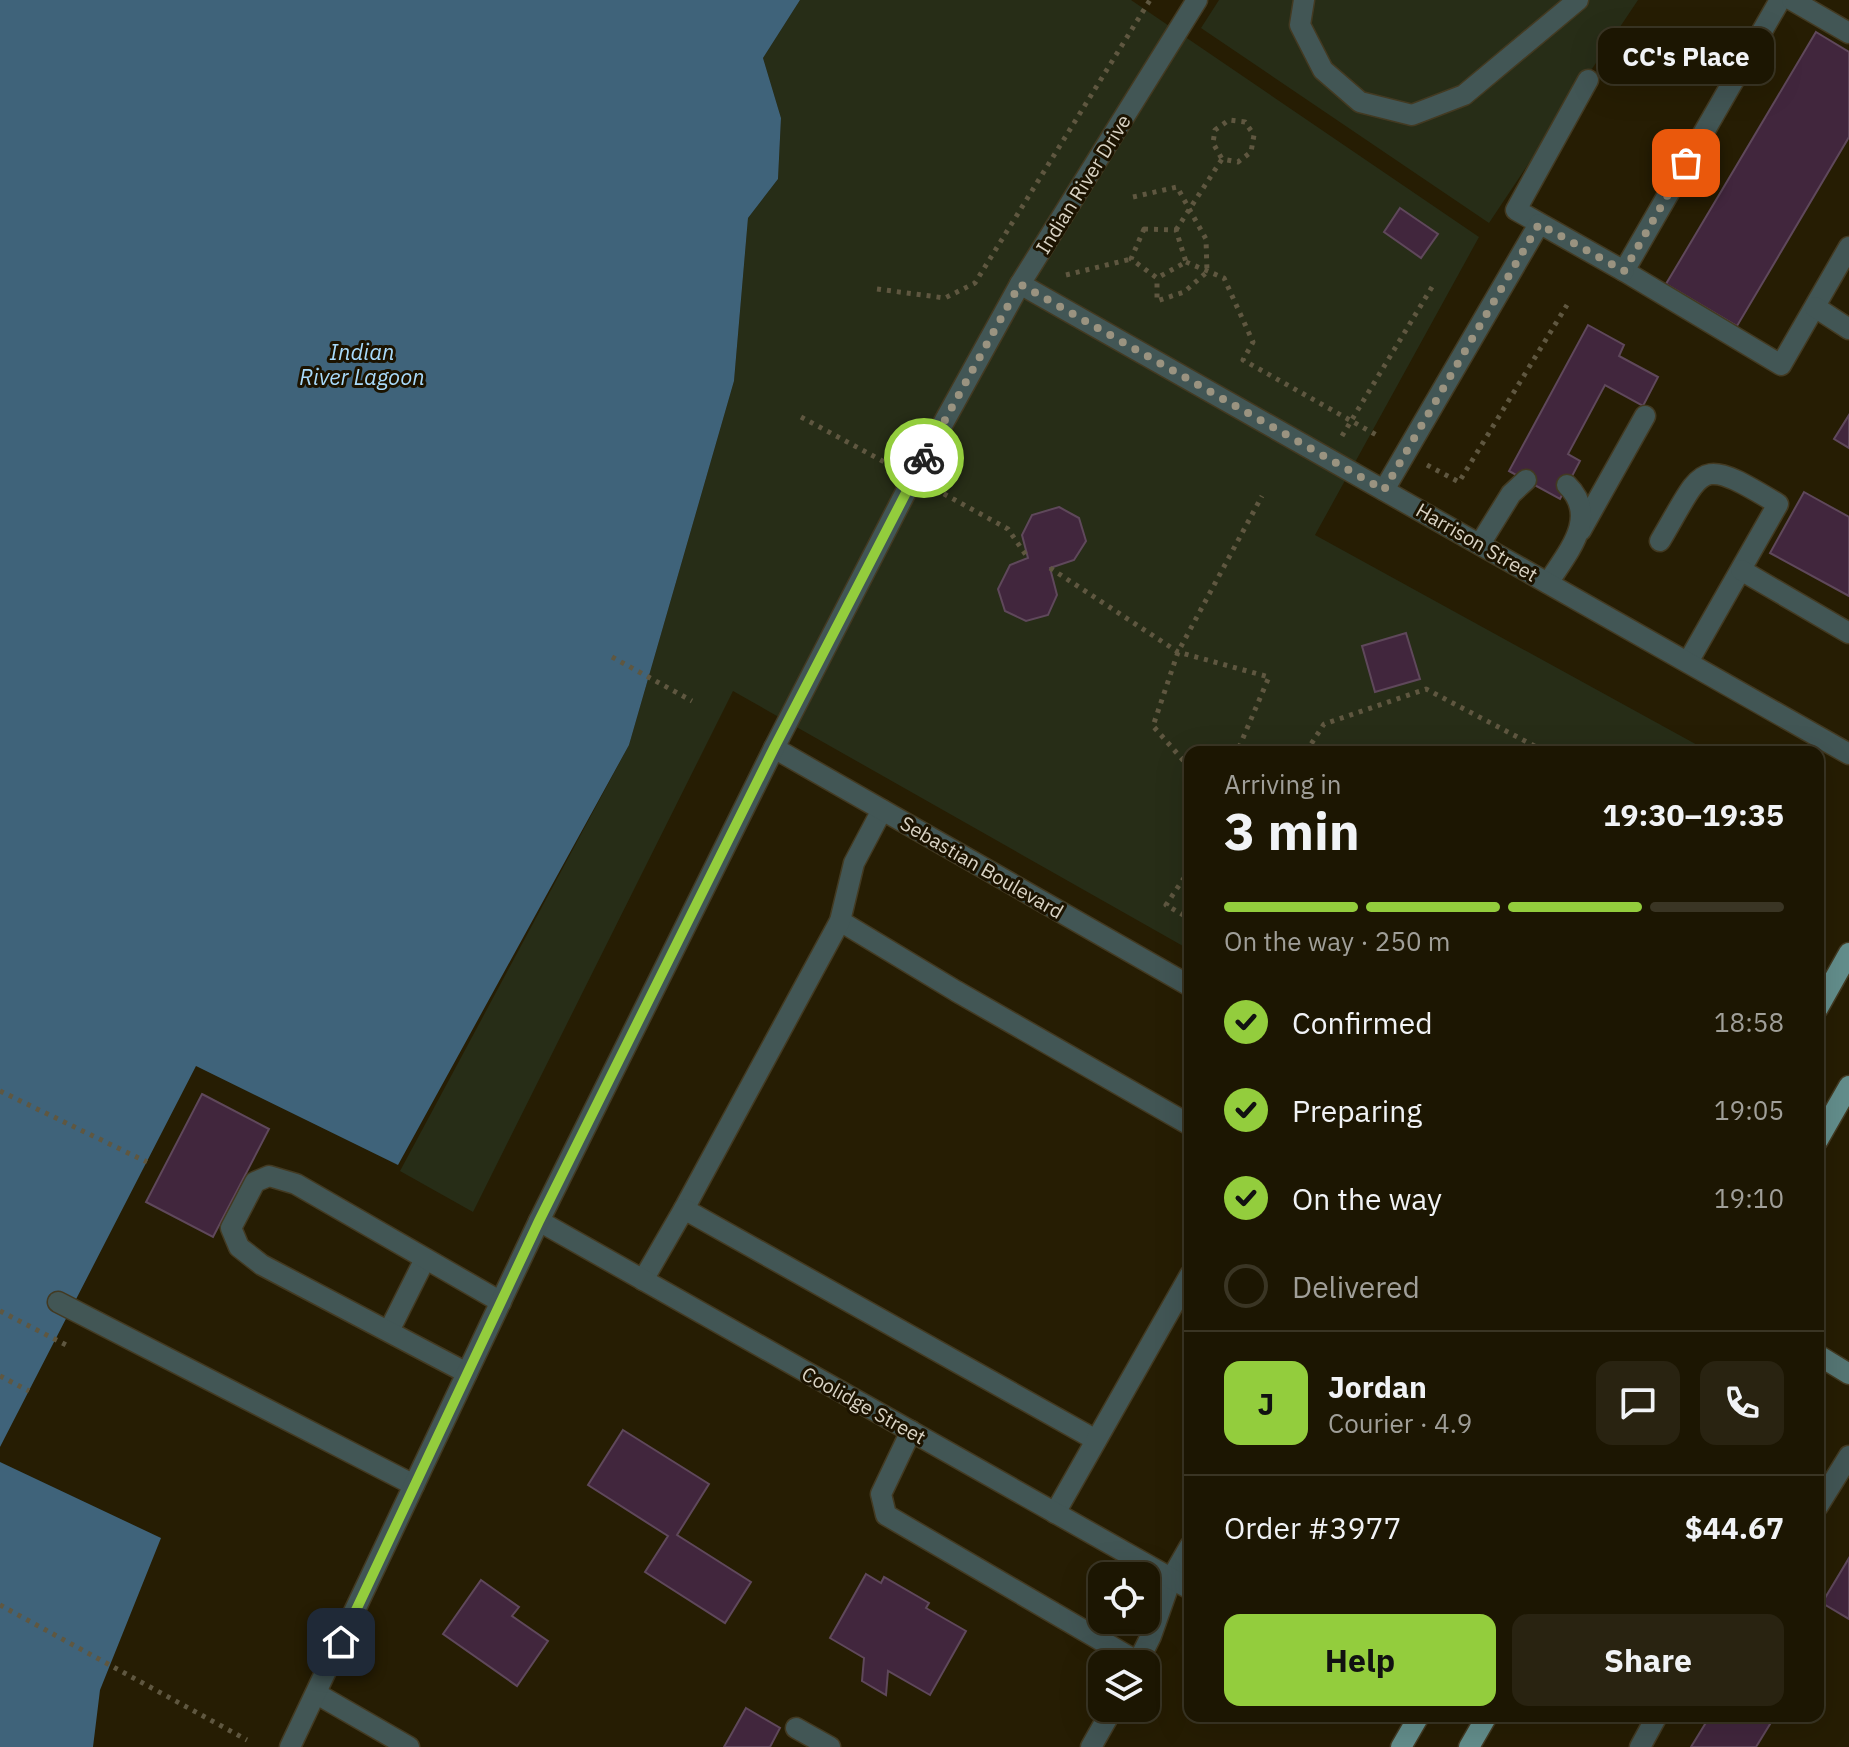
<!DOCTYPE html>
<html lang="en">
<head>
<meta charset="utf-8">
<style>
  :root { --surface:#1c1602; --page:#292311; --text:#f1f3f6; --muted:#a09f99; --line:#3a3524; --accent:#93cd3d }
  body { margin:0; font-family:"IBM Plex Sans",sans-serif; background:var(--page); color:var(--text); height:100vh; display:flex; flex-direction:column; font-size:30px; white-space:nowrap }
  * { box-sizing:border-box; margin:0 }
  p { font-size:26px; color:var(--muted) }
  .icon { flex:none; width:44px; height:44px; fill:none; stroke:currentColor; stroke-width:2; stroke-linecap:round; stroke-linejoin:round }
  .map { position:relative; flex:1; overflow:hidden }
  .side { position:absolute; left:1184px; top:746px; width:640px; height:976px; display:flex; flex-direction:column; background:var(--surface); border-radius:16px; box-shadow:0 8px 32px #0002,0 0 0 2px var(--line) }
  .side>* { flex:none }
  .buttons { position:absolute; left:1088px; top:1562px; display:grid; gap:16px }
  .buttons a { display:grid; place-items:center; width:72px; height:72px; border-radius:16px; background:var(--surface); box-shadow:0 8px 32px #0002,0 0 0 2px var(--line); font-size:40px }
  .pin { position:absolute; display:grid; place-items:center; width:68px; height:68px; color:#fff; margin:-34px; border-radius:16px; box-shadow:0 4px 12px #0006 }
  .courier { position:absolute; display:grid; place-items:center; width:80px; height:80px; margin:-40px; border:6px solid #93cd3d; border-radius:50%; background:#fff; color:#222; box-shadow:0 2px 10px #0007 }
  .bubble { position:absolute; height:56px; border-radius:16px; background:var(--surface); box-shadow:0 8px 32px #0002,0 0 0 2px var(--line); font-size:26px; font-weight:700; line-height:56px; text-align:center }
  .overview em { font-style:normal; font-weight:700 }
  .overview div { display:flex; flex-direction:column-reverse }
  .overview { display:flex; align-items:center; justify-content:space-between; height:136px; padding:0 40px }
  h1 { font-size:52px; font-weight:700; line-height:60px }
  .bar { display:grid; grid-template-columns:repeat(4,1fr); gap:12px 8px; align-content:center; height:96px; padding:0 40px }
  .bar i { height:10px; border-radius:6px; background:var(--line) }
  .bar .current { background:var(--accent) }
  .bar p { grid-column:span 4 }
  .line { display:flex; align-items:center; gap:20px; padding:0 40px; border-top:2px solid var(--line) }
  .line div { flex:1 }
  .round { display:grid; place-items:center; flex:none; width:84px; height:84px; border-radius:16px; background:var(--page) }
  ol { padding:0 40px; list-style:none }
  li { display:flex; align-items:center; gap:24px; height:88px }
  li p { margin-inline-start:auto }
  li .icon { padding:8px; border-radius:50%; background:var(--accent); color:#111; stroke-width:4 }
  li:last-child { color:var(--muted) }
  li i { width:44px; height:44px; border:4px solid var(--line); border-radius:50% }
  .cta { display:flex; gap:16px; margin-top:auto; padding:16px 40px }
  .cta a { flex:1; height:92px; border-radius:16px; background:var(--accent); color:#111; font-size:32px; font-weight:700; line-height:92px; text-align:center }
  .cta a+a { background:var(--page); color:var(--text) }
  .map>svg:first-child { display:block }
  .green { fill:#272d17 }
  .water { fill:#3f637a }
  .building { fill:#41263d; stroke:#5f485b; stroke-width:2 }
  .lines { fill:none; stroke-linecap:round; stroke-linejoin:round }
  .service-casing { stroke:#433a22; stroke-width:23 }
  .minor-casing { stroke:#433a22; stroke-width:23 }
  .tertiary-casing { stroke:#433a22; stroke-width:23 }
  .secondary-casing { stroke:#433a22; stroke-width:23 }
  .primary-casing { stroke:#433a22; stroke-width:23 }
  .path { stroke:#5f5740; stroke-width:5; stroke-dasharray:4 6; stroke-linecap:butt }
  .service { stroke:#425655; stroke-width:20 }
  .minor { stroke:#425655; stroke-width:20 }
  .tertiary { stroke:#425655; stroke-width:20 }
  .secondary { stroke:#557674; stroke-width:20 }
  .primary { stroke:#638e8c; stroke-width:20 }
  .done { stroke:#9a9380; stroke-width:8; stroke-dasharray:0 14.4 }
  .route { stroke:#93cd3d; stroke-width:10 }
  .labels { text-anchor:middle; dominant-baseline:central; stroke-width:6; stroke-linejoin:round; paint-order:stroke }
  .street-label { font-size:20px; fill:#d9d3c4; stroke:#1c1300 }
  .water-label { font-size:22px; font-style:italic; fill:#a9dbfb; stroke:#1c1300 }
</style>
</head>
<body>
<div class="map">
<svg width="1849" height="1747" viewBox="0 0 1849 1747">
  <rect width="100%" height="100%" fill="#261d03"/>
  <g class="green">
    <polygon points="800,0 1131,0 1479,237 1315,535 1710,752 1190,752 1190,950 733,691 473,1212 400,1171 629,745 734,381 748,218 778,179 781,118 763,58"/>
    <polygon points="1219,0 1638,0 1489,223 1201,28"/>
  </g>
  <g class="water">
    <polygon points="0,0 800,0 763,58 781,118 778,179 748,218 734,381 629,745 398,1165 196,1066 0,1447"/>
    <polygon points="0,1462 161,1538 100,1690 93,1747 0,1747"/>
  </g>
  <g class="building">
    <polygon points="1816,32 1849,52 1849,137 1737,326 1666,284"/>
    <polygon points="1400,208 1438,234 1421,258 1384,232"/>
    <polygon points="1588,325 1624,345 1619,356 1658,377 1643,406 1605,385 1568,454 1580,461 1560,499 1509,471"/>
    <polygon points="1849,415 1849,448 1834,439"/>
    <polygon points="1804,492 1849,517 1849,596 1770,553"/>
    <polygon points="1059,507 1079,518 1086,541 1074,560 1050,568 1057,595 1048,615 1026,621 1005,611 998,589 1010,565 1028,558 1022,535 1032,515"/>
    <polygon points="1406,633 1420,679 1375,692 1362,646"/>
    <polygon points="202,1094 269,1129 213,1237 146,1202"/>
    <polygon points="623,1430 709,1484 677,1535 751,1582 725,1623 645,1572 668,1536 588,1485"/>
    <polygon points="1849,1558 1849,1619 1822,1603"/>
    <polygon points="866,1574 881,1583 884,1577 929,1603 926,1608 966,1631 930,1695 888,1671 886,1695 862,1681 864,1658 830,1638"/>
    <polygon points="481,1580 519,1607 512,1616 548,1641 517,1686 443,1634"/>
    <polygon points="746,1708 780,1728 770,1747 724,1747"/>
    <polygon points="1710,1716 1775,1716 1756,1747 1691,1747"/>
  </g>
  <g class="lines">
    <defs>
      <g id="service">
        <polyline points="1304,0 1300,25 1323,70 1360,102 1412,115 1464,95 1578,0"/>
        <polyline points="1780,0 1624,271 1781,365 1849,247"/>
        <polyline points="1792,0 1849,33"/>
        <polyline points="1588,80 1516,210 1624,271"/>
        <polyline points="1815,307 1849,329"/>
        <polyline points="1384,490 1539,224"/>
        <polyline points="1581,530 1645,416"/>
        <path d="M 1660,541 C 1705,465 1697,455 1778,504 L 1688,662"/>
        <polyline points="1480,544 1511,494 1526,480"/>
        <polyline points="1741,570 1849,633"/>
        <path d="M 1548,583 C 1567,553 1600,517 1567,485"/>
        <polyline points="840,921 956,991 1190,1125"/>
        <polyline points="684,1209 840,921 854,863 882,810"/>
        <polyline points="643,1280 684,1209 1096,1440"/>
        <polyline points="58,1302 414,1485"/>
        <polyline points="389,1331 425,1259"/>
        <polyline points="467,1373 262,1265 239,1247 231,1228 255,1182 269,1176 296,1184 501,1302"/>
        <polyline points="911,1431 881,1494 886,1515 1138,1662"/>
        <polyline points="1818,1506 1849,1456"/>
        <polyline points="1055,1513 1190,1275"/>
        <polyline points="1137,1664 1151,1636 1171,1579 1190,1546"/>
        <polyline points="796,1728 830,1747"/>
        <polyline points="1091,1747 1113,1708"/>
        <polyline points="1640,1747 1657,1716"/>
      </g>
      <g id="minor">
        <polyline points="1020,284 1849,754"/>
        <polyline points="539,1221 1190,1589"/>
        <polyline points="317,1694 409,1747"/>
      </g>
      <g id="tertiary">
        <polyline points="774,748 1190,986"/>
        <polyline points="290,1747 539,1221 774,748 913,478 1020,284 1197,0"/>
      </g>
      <polyline id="secondary" points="1818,1355 1849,1374"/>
      <g id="primary">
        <polyline points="1818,1008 1849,953"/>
        <polyline points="1818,1140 1849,1086"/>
        <polyline points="1401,1747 1419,1716"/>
        <polyline points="1469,1747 1487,1716"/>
      </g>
    </defs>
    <use href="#service" class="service-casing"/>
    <use href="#minor" class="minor-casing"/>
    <use href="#tertiary" class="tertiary-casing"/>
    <use href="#secondary" class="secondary-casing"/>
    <use href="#primary" class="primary-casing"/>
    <g class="path">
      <polyline points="1133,197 1177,187 1206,239 1207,272 1184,292 1157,301 1157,278"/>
      <polygon points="1144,229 1176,230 1186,262 1157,278 1131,259"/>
      <polyline points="1176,230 1222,159 1238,162 1251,152 1254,135 1245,122 1229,120 1215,130 1213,143 1222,159"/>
      <polyline points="1186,262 1224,278 1253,342 1243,360 1380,437"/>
      <polyline points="1066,275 1131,259"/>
      <polyline points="877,289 945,298 975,283 1150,0"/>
      <polyline points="801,417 890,465"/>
      <polyline points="1342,436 1432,287"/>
      <polyline points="1427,465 1459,482 1567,305"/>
      <polyline points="935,489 1008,529 1028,558"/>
      <polyline points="1050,568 1178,652 1269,677 1237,752"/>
      <polyline points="612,657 692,701"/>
      <polyline points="1306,752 1324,724 1426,689 1546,752"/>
      <polyline points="1190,768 1153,726 1178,652 1262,496"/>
      <polyline points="1190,869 1166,905 1190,919"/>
      <polyline points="0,1091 147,1162"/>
      <polyline points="0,1311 70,1347"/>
      <polyline points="0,1376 29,1391"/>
      <polyline points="0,1605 247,1740"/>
    </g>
    <use href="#service" class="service"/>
    <use href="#minor" class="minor"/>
    <use href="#tertiary" class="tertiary"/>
    <use href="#secondary" class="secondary"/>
    <use href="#primary" class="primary"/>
  </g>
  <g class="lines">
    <polyline class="done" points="924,458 1020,284 1384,490 1539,224 1624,271 1686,163"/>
    <polyline class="route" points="341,1642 539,1221 774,748 924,458"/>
  </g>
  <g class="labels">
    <g class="street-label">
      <text transform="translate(1083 184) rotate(-58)">Indian River Drive</text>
      <text transform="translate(1477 542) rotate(30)">Harrison Street</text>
      <text transform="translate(982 867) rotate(30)">Sebastian Boulevard</text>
      <text transform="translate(864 1405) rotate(29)">Coolidge Street</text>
    </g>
    <g class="water-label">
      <text x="362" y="351">Indian<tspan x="362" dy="25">River Lagoon</tspan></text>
    </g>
  </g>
</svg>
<div class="buttons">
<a><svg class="icon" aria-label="locate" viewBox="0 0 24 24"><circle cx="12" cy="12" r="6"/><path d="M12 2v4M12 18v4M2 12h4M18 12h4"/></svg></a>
<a><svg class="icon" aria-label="layers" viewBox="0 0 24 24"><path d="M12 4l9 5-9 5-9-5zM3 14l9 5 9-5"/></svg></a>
</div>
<div class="pin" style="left:1686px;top:163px;background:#ea580c"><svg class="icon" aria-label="bag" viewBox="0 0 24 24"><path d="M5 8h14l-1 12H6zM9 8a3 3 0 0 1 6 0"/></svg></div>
<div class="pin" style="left:341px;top:1642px;background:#1f2937"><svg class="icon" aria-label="home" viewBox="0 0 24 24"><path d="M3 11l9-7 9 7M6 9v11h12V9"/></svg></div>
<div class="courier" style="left:924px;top:458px"><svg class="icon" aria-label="bike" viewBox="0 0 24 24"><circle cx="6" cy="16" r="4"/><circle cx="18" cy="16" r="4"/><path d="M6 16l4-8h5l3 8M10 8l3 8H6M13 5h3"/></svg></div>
<div class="bubble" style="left:1598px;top:28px;width:176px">CC's Place</div>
<section class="side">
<div class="overview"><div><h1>3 min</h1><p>Arriving in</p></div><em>19:30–19:35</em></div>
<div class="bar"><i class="current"></i><i class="current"></i><i class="current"></i><i></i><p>On the way · 250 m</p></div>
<ol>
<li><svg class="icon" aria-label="check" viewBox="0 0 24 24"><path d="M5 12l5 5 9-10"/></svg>Confirmed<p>18:58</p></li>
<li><svg class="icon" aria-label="check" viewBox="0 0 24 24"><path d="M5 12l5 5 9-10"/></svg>Preparing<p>19:05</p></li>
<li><svg class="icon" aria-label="check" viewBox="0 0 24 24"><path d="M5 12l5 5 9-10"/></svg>On the way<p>19:10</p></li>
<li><i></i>Delivered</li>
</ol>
<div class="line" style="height:144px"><b class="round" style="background:var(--accent);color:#111">J</b><div><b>Jordan</b><p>Courier · 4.9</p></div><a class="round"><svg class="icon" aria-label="chat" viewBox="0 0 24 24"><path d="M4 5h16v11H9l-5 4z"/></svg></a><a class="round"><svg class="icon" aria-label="phone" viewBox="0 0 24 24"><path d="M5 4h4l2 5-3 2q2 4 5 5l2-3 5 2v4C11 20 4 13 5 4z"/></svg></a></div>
<div class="line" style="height:104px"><div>Order #3977</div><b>$44.67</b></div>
<div class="cta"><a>Help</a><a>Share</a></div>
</section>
</div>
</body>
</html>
